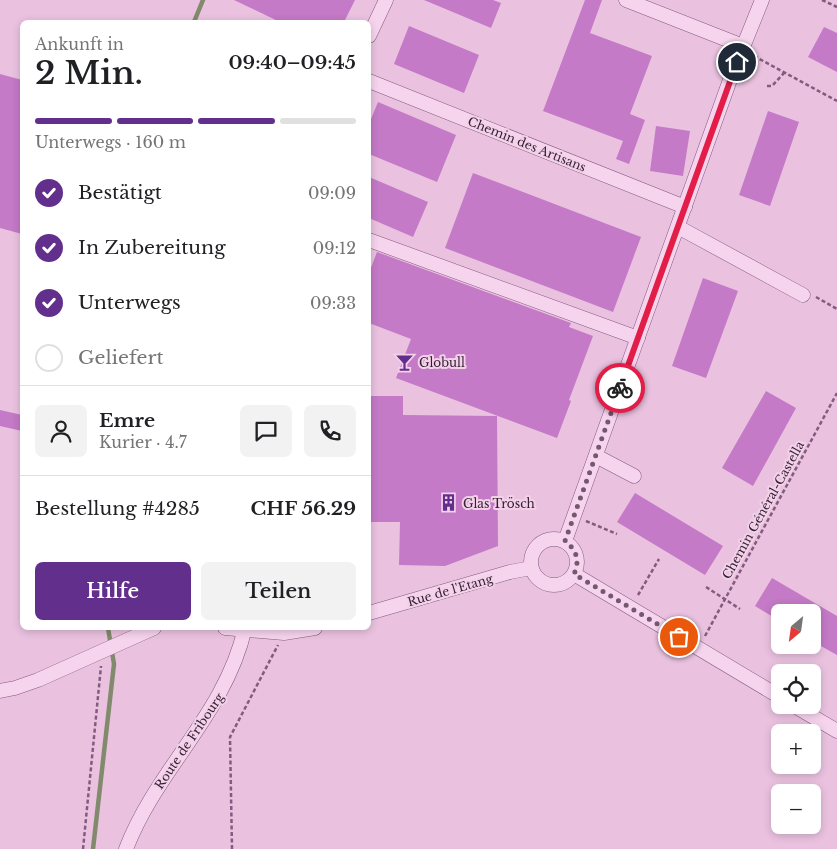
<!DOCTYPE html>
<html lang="de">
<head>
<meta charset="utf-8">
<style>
  :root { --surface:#fff; --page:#f2f2f2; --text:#202124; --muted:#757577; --line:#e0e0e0; --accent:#632f8d }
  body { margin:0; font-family:"Libre Baskerville",serif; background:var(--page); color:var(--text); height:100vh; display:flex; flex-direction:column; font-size:19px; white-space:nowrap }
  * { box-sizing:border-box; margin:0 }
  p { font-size:16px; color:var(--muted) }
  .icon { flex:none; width:28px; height:28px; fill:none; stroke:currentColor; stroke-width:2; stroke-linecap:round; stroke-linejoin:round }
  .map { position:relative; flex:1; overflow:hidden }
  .sheet { position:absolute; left:20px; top:20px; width:351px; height:610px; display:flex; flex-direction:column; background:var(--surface); border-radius:8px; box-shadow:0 2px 8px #0003 }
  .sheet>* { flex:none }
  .needle { width:32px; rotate:209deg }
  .fabs { position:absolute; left:771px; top:604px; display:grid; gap:10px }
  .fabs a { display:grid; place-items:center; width:50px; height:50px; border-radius:8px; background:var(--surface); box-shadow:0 2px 8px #0003; font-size:25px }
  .pin { position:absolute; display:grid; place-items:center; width:42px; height:42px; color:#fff; margin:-21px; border:2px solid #fff; border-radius:50%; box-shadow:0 1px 5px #0007 }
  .courier { position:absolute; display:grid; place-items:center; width:50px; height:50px; margin:-25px; border:4px solid #e11d48; border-radius:50%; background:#fff; color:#222; box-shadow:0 1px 6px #0007 }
  .headline em { font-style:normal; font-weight:600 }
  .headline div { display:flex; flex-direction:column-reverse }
  .headline { display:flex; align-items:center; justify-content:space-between; height:85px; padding:0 15px }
  h1 { font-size:32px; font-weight:600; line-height:38px }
  .bar { display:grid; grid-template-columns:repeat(4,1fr); gap:8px 5px; align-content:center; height:60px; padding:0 15px }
  .bar i { height:6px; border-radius:4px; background:var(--line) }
  .bar .selected { background:var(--accent) }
  .bar p { grid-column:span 4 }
  .line { display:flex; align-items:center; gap:12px; padding:0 15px; border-top:1px solid var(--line) }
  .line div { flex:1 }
  .round { display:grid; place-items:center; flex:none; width:52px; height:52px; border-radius:8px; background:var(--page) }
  ol { padding:0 15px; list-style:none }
  li { display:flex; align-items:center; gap:15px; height:55px }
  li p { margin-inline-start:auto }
  li .icon { padding:5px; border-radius:50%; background:var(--accent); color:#fff; stroke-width:4 }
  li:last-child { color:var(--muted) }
  li i { width:28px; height:28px; border:2px solid var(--line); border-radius:50% }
  .primary-button { display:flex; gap:10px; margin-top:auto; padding:10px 15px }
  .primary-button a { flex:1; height:58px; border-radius:8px; background:var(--accent); color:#fff; font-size:20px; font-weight:600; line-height:58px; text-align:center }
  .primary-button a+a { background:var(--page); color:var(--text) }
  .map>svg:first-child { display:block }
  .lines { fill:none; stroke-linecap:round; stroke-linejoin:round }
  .stream { stroke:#818a6c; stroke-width:4.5 }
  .building { fill:#c47ac6 }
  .minor-casing { stroke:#835b7f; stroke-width:15 }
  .path { stroke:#835b7f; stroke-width:2.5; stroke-dasharray:4 2.5; stroke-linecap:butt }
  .minor { stroke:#f6d4ed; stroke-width:14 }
  .done { stroke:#745770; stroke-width:5; stroke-dasharray:0 9 }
  .route { stroke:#e11d48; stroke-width:6 }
  .labels { text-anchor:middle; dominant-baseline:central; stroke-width:4; stroke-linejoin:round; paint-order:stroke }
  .street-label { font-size:12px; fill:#341e33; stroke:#f2d1e9 }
  .poi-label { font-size:12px; fill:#341e33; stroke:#f2d1e9; text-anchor:start }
</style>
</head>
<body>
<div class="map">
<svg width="837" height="849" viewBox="0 0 837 849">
  <rect width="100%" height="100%" fill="#eac2e0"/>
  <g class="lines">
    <g class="stream">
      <polyline points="194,22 203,0"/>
      <polyline points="93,849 114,664 108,628"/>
    </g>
  </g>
  <g class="building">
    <polygon points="234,0 355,0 344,22 280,22"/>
    <polygon points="424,0 493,0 501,3 491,28"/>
    <polygon points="585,0 602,0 590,33 652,56 630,114 645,120 629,164 616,159 623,141 543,111"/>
    <polygon points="409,26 479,55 464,93 394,64"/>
    <polygon points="824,27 837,33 837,72 808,57"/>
    <polygon points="0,74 22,80 22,234 0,228"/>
    <polygon points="378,102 456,135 437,182 369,154 369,124"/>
    <polygon points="768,111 799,122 770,206 739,195"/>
    <polygon points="656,126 690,131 683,176 650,171"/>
    <polygon points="473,173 641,237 613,312 445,248"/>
    <polygon points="369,177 428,202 413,237 369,218"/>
    <polygon points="377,252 571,323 569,327 593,336 569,400 571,401 557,438 396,378 411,339 369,323 369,273"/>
    <polygon points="703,278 738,291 706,378 672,366"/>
    <polygon points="766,391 796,408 753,486 722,468"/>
    <polygon points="369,396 403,396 403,415 497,416 498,546 445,566 399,565 400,522 369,522"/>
    <polygon points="0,410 22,415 22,431 0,426"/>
    <polygon points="635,493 723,546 705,575 617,522"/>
    <polygon points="772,578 837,616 837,655 812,641 812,612 780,612 780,621 755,606"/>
  </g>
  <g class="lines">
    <defs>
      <g id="minor">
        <polyline points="626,0 743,46"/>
        <polyline points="369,36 386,0"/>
        <polyline points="369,81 685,207"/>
        <polyline points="678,227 803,295"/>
        <polyline points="369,240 638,338"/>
        <polyline points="596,456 634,476"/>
        <circle cx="554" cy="562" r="23"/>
        <polyline points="565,541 731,77 762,0"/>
        <polyline points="574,574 780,697"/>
        <polyline points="369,613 510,572 531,568"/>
        <polyline points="225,628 284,633 315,628"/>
        <polyline points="0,691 15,688 38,680 154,628"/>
        <polyline points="793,705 837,731"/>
        <path d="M 126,849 C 157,768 225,715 245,628"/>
      </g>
    </defs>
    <use href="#minor" class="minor-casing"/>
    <g class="path">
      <polyline points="822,0 837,7"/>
      <polyline points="754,56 837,101"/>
      <polyline points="767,86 772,86 785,72"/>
      <polyline points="816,297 837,309"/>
      <polyline points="586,521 617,534"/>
      <polyline points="706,587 740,609"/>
      <polyline points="638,595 659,559"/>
      <polyline points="705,636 837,393"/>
      <polyline points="83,849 101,666"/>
      <polyline points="232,849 230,737 278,645"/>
    </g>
    <use href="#minor" class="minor"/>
  </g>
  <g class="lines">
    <path class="done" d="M 620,388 L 565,541 C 577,550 580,561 574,574 L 679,637"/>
    <polyline class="route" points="620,388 737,62"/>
  </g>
  <defs>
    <symbol id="bar-bare" viewBox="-9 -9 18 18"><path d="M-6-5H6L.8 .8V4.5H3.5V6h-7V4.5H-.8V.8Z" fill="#632f8d" stroke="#f2d1e9" stroke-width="2.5" paint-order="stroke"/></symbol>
    <symbol id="building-bare" viewBox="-9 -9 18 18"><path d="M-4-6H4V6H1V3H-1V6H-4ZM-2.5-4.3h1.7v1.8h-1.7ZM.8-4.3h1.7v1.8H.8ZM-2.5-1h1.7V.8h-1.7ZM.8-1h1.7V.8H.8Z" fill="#632f8d" stroke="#f2d1e9" stroke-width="2.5" paint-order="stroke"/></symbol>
  </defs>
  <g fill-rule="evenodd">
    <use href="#bar-bare" x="392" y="350" width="25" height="25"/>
    <use href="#building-bare" x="436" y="490" width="25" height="25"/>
  </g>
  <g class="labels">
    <g class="street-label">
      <text transform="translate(527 144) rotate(22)">Chemin des Artisans</text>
      <text transform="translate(763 510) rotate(-61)">Chemin Général-Castella</text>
      <text transform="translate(450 590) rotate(-16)">Rue de l'Etang</text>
      <text transform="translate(189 741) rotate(-56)">Route de Fribourg</text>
    </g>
    <g class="poi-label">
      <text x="419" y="362">Globull</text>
      <text x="463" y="503">Glas Trösch</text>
    </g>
  </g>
</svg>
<div class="fabs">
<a><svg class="needle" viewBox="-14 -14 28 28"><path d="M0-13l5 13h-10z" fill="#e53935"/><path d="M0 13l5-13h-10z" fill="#757577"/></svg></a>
<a><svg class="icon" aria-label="locate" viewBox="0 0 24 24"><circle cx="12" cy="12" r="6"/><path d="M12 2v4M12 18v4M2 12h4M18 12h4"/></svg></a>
<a>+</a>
<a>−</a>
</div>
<div class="pin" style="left:679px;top:637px;background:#ea580c"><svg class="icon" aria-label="bag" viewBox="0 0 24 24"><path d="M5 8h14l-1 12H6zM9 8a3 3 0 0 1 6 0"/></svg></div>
<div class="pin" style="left:737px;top:62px;background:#1f2937"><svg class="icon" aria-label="home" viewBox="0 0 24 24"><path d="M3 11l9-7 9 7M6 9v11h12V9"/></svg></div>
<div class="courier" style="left:620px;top:388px"><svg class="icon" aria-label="bike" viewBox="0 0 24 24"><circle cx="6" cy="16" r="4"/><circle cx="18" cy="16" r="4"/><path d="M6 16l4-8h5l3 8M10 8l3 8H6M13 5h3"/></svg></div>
<section class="sheet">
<div class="headline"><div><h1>2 Min.</h1><p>Ankunft in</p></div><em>09:40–09:45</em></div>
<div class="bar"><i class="selected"></i><i class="selected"></i><i class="selected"></i><i></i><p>Unterwegs · 160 m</p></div>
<ol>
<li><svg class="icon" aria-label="check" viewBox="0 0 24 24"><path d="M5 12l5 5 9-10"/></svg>Bestätigt<p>09:09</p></li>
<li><svg class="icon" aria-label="check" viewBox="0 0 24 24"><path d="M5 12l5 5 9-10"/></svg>In Zubereitung<p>09:12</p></li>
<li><svg class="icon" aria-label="check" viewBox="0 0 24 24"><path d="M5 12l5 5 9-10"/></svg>Unterwegs<p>09:33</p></li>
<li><i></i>Geliefert</li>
</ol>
<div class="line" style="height:90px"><a class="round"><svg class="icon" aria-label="person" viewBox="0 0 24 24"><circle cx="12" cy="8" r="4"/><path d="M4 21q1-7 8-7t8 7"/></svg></a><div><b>Emre</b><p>Kurier · 4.7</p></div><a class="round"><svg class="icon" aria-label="chat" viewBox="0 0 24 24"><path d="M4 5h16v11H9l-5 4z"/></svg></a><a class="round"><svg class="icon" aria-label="phone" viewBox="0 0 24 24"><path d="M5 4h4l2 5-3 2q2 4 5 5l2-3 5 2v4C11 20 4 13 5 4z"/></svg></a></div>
<div class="line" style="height:65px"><div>Bestellung #4285</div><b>CHF 56.29</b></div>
<div class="primary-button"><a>Hilfe</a><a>Teilen</a></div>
</section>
</div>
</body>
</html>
